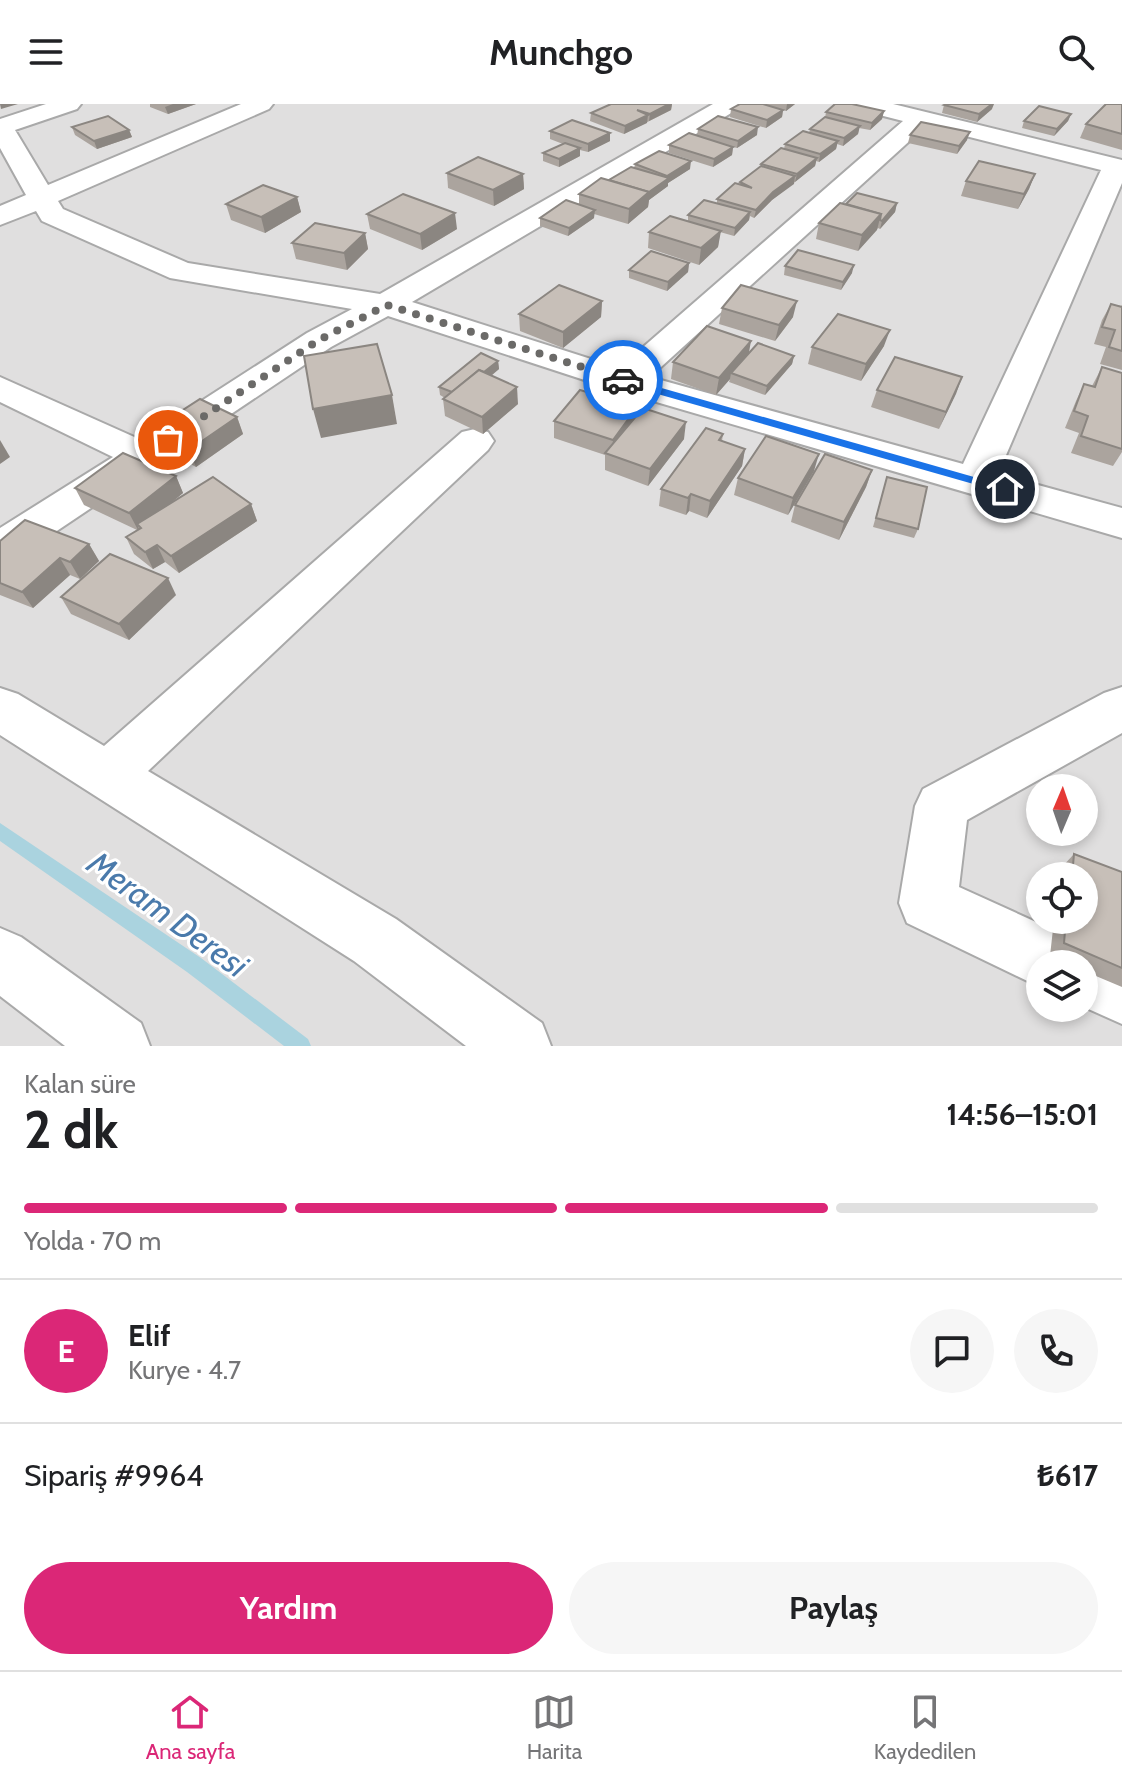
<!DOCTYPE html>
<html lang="tr">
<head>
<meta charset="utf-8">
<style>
  :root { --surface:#fff; --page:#f6f6f6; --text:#202124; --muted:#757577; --line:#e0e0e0; --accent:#db2777 }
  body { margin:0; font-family:Cabin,sans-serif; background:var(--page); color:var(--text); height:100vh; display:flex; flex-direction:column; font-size:30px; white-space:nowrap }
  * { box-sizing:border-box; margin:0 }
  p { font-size:26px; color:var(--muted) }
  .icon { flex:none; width:44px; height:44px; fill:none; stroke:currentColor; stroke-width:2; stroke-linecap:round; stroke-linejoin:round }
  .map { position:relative; height:942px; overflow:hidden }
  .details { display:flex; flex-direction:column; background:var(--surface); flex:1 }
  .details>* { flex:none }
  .needle { width:52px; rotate:2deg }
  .controls { position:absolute; left:1026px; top:670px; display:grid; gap:16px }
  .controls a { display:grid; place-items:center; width:72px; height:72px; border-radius:50%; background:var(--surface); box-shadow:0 4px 12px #0003; font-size:40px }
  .pin { position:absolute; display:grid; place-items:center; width:68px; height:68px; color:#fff; margin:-34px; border:4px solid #fff; border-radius:50%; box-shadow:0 2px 8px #0007 }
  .courier { position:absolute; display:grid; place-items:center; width:80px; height:80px; margin:-40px; border:6px solid #1a73e8; border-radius:50%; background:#fff; color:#222; box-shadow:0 2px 10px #0007 }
  .overview em { font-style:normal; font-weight:700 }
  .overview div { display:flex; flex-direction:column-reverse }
  .overview { display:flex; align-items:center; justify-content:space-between; height:136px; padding:0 24px }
  h1 { font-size:52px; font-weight:700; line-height:60px }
  .bar { display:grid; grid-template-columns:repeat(4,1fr); gap:12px 8px; align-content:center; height:96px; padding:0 24px }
  .bar i { height:10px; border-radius:6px; background:var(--line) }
  .bar .selected { background:var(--accent) }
  .bar p { grid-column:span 4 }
  .line { display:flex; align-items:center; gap:20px; padding:0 24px; border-top:2px solid var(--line) }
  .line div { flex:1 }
  .round { display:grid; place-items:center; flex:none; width:84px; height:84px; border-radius:42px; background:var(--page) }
  .button { display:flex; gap:16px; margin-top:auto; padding:16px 24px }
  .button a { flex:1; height:92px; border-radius:48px; background:var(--accent); color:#fff; font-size:32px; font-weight:700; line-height:92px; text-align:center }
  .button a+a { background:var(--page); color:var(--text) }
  header { display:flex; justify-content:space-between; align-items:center; height:104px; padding:0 24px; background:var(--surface); font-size:36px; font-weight:700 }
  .menu { display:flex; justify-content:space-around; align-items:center; height:112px; border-top:2px solid var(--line); background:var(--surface); font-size:22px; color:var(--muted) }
  .menu a { display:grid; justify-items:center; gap:4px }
  .menu .selected { color:var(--accent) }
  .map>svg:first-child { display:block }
  .residential { fill:#e0dfdf; fill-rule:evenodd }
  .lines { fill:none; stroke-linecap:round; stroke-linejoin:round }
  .stream { fill:#aad3df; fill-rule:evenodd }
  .minor-casing { stroke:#a9a9a9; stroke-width:4 }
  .minor { fill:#fff; fill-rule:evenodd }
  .wall { fill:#aba49e }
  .shaded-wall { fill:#8b8681 }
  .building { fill:#c7bfb8; stroke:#8b8681; stroke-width:2 }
  .route { fill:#1a73e8 }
  .done { stroke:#6b6a68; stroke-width:8; stroke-dasharray:0 14.4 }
  .labels { text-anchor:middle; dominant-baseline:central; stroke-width:6; stroke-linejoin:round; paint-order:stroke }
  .near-water-label { font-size:34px; font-style:italic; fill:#4a7aab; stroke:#fff }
</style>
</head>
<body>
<header><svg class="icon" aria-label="menu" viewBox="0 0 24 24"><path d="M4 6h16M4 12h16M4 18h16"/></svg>Munchgo<svg class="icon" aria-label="search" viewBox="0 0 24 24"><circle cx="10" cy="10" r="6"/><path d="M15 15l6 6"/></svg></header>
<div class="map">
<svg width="1122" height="942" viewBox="0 0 1122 942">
  <rect width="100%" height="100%" fill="#f2efe9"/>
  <path class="residential" d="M 0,0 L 1122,0 L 1122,942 L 0,942 ZM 1040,684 L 1084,684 L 1084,728 L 1040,728 ZM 1040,772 L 1084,772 L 1084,816 L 1040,816 ZM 1040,860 L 1084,860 L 1084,904 L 1040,904 Z"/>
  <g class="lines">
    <polygon class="stream" points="0,719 201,854 308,935 311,942 284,942 187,868 0,737"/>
    <defs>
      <g id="minor">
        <path d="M 46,0 L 81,0 L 77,5 L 15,26 L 48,81 L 241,0 L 273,0 L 269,5 L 58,97 L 63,105 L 188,159 L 380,190 L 713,0 L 742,0 L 738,5 L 412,198 L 619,264 L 903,17 L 856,5 L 852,0 L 893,0 L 1122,56 L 1122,79 L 998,370 L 1122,404 L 1122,434 L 612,285 L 388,212 L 331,243 L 15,455 L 0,459 L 0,424 L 113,353 L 0,298 L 0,273 L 141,336 L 307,229 L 352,205 L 170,174 L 42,117 L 36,107 L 0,121 L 0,102 L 26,91 L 0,44 L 0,15 ZM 926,22 L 1101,66 L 963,360 L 650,273 Z"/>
        <polygon points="475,325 488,328 494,337 488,346 148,667 396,815 542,919 551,942 466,942 354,857 0,631 0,584 18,590 104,642 462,328"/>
        <polygon points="1122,583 1122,629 967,716 959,783 1122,857 1122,920 1084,903 1084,860 1040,860 1040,883 907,819 899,799 915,702 923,685 1104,589"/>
        <polygon points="0,824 21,833 141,919 150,942 65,942 0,892"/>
      </g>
    </defs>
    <use href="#minor" class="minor-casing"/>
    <use href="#minor" class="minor"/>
  </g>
  <g class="wall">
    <polygon points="150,0 196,0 168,10 150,3"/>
    <polygon points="611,0 672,0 671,6 624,30 590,17 591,9"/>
    <polygon points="740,0 795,0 786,7 783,6 782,13 766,24 730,13 731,5"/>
    <polygon points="1122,0 1122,46 1080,34 1086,20"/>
    <polygon points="944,1 992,5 977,18 942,9"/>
    <polygon points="884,7 882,15 870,26 859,24 858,30 843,42 837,40 836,45 819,58 816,57 815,62 772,96 754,114 750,112 749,116 734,132 720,128 718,143 699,161 648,144 649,128 688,117 688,111 717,99 717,95 739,80 740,78 761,62 761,60 784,45 785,40 809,29 810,25 825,14 826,8"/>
    <polygon points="1071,10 1068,17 1054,32 1022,24 1024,17"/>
    <polygon points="72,23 129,26 132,33 97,45 75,31"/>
    <polygon points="698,25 757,31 737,44 733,43 732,51 713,63 669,49 669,41 697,32"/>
    <polygon points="550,27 610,37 588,48 580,46 580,52 559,63 543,57 543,49 563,40 550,35"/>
    <polygon points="910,31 967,36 957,50 908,39"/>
    <polygon points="635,60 690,65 668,79 668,82 649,96 648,103 628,120 594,110 594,114 568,132 540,122 540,114 579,100 579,90 634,64"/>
    <polygon points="447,69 523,70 524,85 494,102 448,84"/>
    <polygon points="1035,70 1029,85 1018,105 961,92 966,77"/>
    <polygon points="297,93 301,108 265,129 231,116 226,100"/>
    <polygon points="897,99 895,108 880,125 878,124 858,147 816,135 819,119"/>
    <polygon points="367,110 457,125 422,146 370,125"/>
    <polygon points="365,129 368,145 347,166 296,155 292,139"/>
    <polygon points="689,159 688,168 667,187 629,174 629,166"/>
    <polygon points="785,162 852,169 841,186 784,171"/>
    <polygon points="602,197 601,213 563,244 520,227 519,210"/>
    <polygon points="1111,200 1121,202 1122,201 1122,266 1100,260 1106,243 1094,240 1102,216"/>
    <polygon points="722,204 793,213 775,237 719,220"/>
    <polygon points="884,242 861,277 808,260 812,243"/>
    <polygon points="749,249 794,252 792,260 765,291 729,278 730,275 716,291 671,275 673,258"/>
    <polygon points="498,257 499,265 491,272 518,300 483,330 445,312 443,295 445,294 440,291 439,283"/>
    <polygon points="1102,263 1122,269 1122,348 1113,362 1071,349 1079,329 1065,324 1076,297 1084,280 1092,282"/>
    <polygon points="962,273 939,325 871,303 877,286"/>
    <polygon points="637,303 636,313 684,335 648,382 605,366 605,351 554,334 554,317"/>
    <polygon points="237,313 243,330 196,363 160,343 152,326"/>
    <polygon points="723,330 722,337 745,345 742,362 707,414 689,407 686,411 659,402 661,385"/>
    <polygon points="872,366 866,383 839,436 791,418 795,401"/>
    <polygon points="814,367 788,411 734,391 738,374"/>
    <polygon points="176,372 183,389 170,400 251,400 257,417 179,469 165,458 153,465 134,450 126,433 137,426 84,401 75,384"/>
    <polygon points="887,373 918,425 914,434 873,423"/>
    <polygon points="0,437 89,440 99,457 80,475 70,471 33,504 0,491"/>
    <polygon points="176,491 129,536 71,510 61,493"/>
    <polygon points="1074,750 1122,768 1122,883 1084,867 1084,860 1068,860 1050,852 1054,816 1084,816 1084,772 1060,772 1061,764"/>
  </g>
  <g class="shaded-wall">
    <polygon points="0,0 18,0 1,5"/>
    <polygon points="173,0 196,0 168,10 165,3"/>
    <polygon points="669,0 672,0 671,6 649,17 650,10"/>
    <polygon points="787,0 795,0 786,7"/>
    <polygon points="992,0 994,0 992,5 977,18 979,10"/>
    <polygon points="783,6 782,13 766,24 767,16"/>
    <polygon points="884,7 882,15 870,26 872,19"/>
    <polygon points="1071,10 1068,17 1054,32 1057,25"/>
    <polygon points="648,11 647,19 624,30 625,22"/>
    <polygon points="860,22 858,30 843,42 844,34"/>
    <polygon points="758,23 757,31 737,44 738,37"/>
    <polygon points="129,26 132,33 97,45 94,37"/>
    <polygon points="970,28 967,36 957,50 959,42"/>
    <polygon points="610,29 610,37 588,48 588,40"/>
    <polygon points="838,37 836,45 819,58 820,50"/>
    <polygon points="733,43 732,51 713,63 714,55"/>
    <polygon points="580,44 580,52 559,63 559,55"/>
    <polygon points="817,54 815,62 795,78 797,70"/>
    <polygon points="691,57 690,65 668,79 668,82 649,96 648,103 628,120 629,105 646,90 667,75 667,72"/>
    <polygon points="523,70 524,85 494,102 493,86"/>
    <polygon points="1035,70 1029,85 1018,105 1024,90"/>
    <polygon points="795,72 794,80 772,96 754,114 756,106 773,88"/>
    <polygon points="297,93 301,108 265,129 261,113"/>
    <polygon points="897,99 895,108 880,125 882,117"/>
    <polygon points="595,106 594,114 568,132 569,124"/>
    <polygon points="750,108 749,116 734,132 735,124"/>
    <polygon points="455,109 457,125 422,146 420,130"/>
    <polygon points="881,110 877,126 858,147 862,131"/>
    <polygon points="721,127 718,143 699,161 701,144"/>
    <polygon points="365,129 368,145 347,166 344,149"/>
    <polygon points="689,159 688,168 667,187 668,178"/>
    <polygon points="854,161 852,169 841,186 843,178"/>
    <polygon points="602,197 601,213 563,244 563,228"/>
    <polygon points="797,197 793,213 775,237 779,221"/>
    <polygon points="890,226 884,242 861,277 866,260"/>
    <polygon points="751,237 748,254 731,269 730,275 716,291 719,274"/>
    <polygon points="794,252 792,260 765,291 767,282"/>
    <polygon points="498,257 499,265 458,299 457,290"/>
    <polygon points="962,273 956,290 939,325 946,308"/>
    <polygon points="517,283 518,300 483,330 482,313"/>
    <polygon points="392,291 397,320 321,334 313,305"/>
    <polygon points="637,303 635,320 612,353 613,336"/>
    <polygon points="237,313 243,330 196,363 189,346"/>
    <polygon points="686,318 684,335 648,382 650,365"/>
    <polygon points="0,336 10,353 0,360"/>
    <polygon points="745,345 742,362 707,414 710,397"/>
    <polygon points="819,350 814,367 788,411 793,394"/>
    <polygon points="872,366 866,383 839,436 844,418"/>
    <polygon points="176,372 183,389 141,423 137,420 139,425 138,426 129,409"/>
    <polygon points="691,390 689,407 686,411 688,394"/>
    <polygon points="251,400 257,417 179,469 171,452"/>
    <polygon points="89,440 99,457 80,475 70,458"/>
    <polygon points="157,441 165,458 153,465 145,448"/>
    <polygon points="60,454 70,471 33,504 22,488"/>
    <polygon points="168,474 176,491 129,536 119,520"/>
  </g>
  <g class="building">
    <polygon points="611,0 669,0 650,10 637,6 648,11 625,22 591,9"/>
    <polygon points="740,0 763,0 783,6 767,16 731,5"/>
    <polygon points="835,0 852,0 884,7 872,19 826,8"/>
    <polygon points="946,0 992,0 979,10 944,1"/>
    <polygon points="1106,0 1122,0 1122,30 1086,20"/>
    <polygon points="1039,2 1071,10 1057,25 1024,17"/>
    <polygon points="108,12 129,26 94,37 72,23"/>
    <polygon points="718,12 758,23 738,37 698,25"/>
    <polygon points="825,13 860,22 844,34 810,25"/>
    <polygon points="572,16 610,29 588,40 550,27"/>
    <polygon points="921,18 970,28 959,42 910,31"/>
    <polygon points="803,27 838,37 820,50 785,40"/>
    <polygon points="689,29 733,43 714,55 669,41"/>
    <polygon points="565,39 580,44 559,55 543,49"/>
    <polygon points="781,44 817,54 797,70 761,60"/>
    <polygon points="659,47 691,57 667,72 635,60"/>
    <polygon points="478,53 523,70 493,86 447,69"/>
    <polygon points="979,57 1035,70 1024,90 966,77"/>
    <polygon points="761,62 795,72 773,88 756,106 717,95 735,79 752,84 740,78"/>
    <polygon points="631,63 669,74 649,88 609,76"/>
    <polygon points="601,74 649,88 629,105 579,90"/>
    <polygon points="263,81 297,93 261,113 226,100"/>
    <polygon points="857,89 897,99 882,117 880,116 881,110 846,100"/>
    <polygon points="403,90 455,109 420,130 367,110"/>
    <polygon points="566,96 595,106 569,124 540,114"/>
    <polygon points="704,96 750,108 735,124 688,111"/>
    <polygon points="840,99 881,110 862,131 819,119"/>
    <polygon points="670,112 721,127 701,144 649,128"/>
    <polygon points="315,119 365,129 344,149 292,139"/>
    <polygon points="798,146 854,161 843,178 785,162"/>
    <polygon points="651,147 689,159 668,178 629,166"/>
    <polygon points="559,181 602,197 563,228 519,210"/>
    <polygon points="741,181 797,197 779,221 722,204"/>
    <polygon points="1111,200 1122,203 1122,247 1109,243 1115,226 1102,223"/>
    <polygon points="838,210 890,226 866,260 812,243"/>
    <polygon points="707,222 751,237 719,274 673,258"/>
    <polygon points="758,239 794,252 767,282 731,269"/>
    <polygon points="377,240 392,291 313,305 304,252"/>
    <polygon points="481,249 498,257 484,268 479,266 452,288 439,283"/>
    <polygon points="895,253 962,273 946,308 877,286"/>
    <polygon points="1102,263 1122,269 1122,345 1081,332 1088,312 1074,307 1084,280 1095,283"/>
    <polygon points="479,266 517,283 482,313 443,295"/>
    <polygon points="580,286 637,303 613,336 554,317"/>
    <polygon points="200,295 237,313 189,346 152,326"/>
    <polygon points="643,304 686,318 650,365 605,349"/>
    <polygon points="706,324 723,330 719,336 745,345 710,397 691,390 688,394 661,385"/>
    <polygon points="766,332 819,350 793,394 738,374"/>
    <polygon points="123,349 176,372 129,409 75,384"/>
    <polygon points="825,350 872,366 844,418 795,401"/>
    <polygon points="213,373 251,400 171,452 157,441 145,448 126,433 141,424 137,420"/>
    <polygon points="887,373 927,383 918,425 876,414"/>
    <polygon points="25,416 89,440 70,458 60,454 22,488 0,479 0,437"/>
    <polygon points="110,450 168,474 119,520 61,493"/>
    <polygon points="1074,750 1122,768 1122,864 1064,839 1066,816 1084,816 1084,772 1072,772"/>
  </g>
  <polygon class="route" points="623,273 1009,383 1011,385 1005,389 619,279 618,276"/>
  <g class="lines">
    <polyline class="done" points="168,336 319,236 387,201 623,276"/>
  </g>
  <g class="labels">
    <g class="near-water-label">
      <text transform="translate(168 810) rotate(36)">Meram Deresi</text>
    </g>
  </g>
</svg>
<div class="controls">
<a><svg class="needle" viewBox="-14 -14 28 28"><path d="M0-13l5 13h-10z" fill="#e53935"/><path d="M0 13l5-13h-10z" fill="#757577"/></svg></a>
<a><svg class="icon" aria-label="locate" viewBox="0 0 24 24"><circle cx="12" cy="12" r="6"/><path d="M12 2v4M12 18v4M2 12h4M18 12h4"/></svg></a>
<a><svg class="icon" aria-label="layers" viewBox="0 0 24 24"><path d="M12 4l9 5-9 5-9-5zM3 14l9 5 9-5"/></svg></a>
</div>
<div class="pin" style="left:168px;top:336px;background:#ea580c"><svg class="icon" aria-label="bag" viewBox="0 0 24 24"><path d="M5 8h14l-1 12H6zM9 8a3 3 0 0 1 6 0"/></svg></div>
<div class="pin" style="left:1005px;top:385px;background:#1f2937"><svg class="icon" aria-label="home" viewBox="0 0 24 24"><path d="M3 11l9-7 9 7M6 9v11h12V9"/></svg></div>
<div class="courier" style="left:623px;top:276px"><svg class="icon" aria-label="car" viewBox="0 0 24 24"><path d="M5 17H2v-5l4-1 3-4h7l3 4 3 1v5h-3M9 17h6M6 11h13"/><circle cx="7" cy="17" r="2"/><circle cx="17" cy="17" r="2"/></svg></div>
</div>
<section class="details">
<div class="overview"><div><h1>2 dk</h1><p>Kalan süre</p></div><em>14:56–15:01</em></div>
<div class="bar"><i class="selected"></i><i class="selected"></i><i class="selected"></i><i></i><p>Yolda · 70 m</p></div>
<div class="line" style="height:144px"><b class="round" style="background:var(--accent);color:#fff">E</b><div><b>Elif</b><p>Kurye · 4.7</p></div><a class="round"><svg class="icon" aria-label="chat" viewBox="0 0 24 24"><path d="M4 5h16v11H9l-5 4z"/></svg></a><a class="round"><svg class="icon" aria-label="phone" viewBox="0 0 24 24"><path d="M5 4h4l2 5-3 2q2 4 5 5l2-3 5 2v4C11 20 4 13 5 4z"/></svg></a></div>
<div class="line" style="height:104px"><div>Sipariş #9964</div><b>₺617</b></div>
<div class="button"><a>Yardım</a><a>Paylaş</a></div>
</section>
<nav class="menu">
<a class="selected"><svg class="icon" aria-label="home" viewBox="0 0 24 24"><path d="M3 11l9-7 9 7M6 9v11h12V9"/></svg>Ana sayfa</a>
<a><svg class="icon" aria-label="map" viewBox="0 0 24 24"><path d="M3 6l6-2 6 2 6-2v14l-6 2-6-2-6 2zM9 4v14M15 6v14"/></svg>Harita</a>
<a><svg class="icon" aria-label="saved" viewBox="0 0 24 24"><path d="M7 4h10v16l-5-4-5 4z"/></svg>Kaydedilen</a>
</nav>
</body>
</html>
